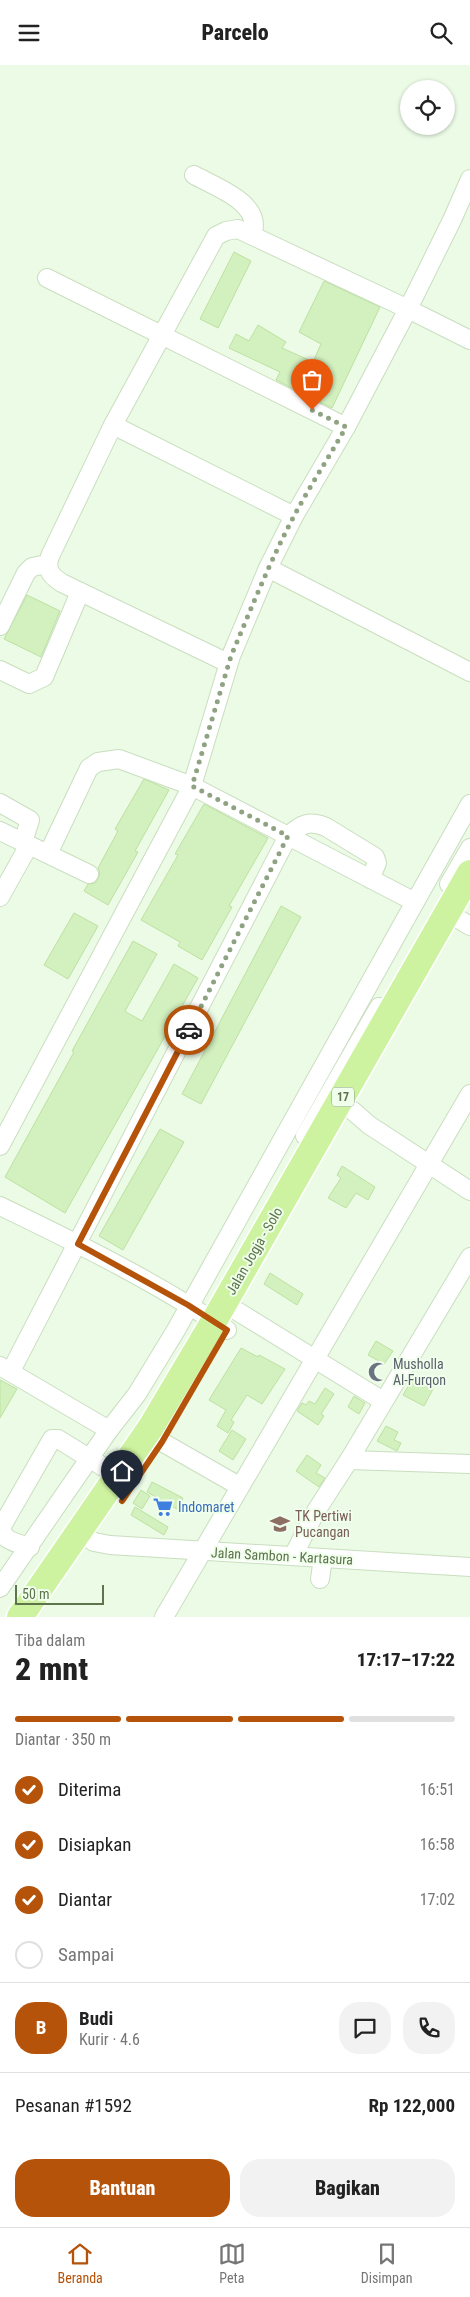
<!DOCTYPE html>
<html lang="id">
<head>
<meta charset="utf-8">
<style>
  :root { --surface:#fff; --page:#f2f2f2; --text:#222; --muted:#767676; --line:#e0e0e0; --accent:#b45309 }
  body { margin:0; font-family:"Roboto Condensed",sans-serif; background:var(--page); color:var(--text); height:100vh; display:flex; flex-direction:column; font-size:19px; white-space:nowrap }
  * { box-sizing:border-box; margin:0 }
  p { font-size:16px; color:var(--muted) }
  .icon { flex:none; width:28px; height:28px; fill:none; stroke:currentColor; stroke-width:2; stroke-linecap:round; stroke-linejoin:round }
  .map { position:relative; height:1552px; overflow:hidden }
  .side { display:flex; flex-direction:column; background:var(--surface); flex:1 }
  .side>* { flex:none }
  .buttons { position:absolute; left:400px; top:15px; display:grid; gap:10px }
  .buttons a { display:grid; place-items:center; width:55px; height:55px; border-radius:50%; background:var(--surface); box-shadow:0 1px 4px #0004; font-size:25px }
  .scale { position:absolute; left:15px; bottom:12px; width:89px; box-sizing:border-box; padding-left:5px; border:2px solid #5e744c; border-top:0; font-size:14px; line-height:18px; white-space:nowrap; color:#5e744c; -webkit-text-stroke:4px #f0feec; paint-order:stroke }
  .pin { position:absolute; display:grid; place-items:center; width:42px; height:42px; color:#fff; margin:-51px -21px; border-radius:50% 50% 50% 0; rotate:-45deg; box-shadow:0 0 5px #0007 }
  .pin .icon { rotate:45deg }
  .courier { position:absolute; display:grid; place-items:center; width:50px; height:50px; margin:-25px; border:4px solid #b45309; border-radius:50%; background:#fff; color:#222; box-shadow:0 1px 6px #0007 }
  .overview em { font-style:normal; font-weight:800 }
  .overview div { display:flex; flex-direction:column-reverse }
  .overview { display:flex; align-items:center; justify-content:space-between; height:85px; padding:0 15px }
  h1 { font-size:32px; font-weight:800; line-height:38px }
  .bar { display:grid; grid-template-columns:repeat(4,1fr); gap:8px 5px; align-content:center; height:60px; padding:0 15px }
  .bar i { height:6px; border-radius:4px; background:var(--line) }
  .bar .on { background:var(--accent) }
  .bar p { grid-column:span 4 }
  .line { display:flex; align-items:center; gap:12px; padding:0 15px; border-top:1px solid var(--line) }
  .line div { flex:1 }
  .round { display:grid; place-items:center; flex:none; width:52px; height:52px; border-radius:20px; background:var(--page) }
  ol { padding:0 15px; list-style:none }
  li { display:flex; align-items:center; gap:15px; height:55px }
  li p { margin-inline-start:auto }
  li .icon { padding:5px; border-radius:50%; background:var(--accent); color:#fff; stroke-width:4 }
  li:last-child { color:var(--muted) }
  li i { width:28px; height:28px; border:2px solid var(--line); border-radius:50% }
  .action { display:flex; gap:10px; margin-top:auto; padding:10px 15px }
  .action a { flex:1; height:58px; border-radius:20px; background:var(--accent); color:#fff; font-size:20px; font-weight:800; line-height:58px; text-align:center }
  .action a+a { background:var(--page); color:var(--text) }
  header { display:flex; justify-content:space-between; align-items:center; height:65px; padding:0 15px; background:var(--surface); font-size:22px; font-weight:800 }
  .tab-bar { display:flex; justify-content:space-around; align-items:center; height:70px; border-top:1px solid var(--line); background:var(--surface); font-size:14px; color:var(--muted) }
  .tab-bar a { display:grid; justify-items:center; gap:2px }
  .tab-bar .on { color:var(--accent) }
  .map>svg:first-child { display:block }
  .building { fill:#d3f0bf; stroke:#bde1a0 }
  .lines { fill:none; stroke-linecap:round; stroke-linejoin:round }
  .minor-casing { stroke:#c9debf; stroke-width:20 }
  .highway-casing { stroke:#fff; stroke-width:29 }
  .minor { stroke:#fff; stroke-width:18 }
  .highway { stroke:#cef3a0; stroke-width:26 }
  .done { stroke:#8fa382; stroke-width:5; stroke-dasharray:0 9 }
  .route { stroke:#b45309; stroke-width:6 }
  .labels { text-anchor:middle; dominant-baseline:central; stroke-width:4; stroke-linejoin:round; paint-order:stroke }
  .shield { fill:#f0feec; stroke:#8a9d7c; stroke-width:1 }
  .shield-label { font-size:12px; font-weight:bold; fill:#5e744c }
  .street-label { font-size:14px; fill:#5e744c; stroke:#f0feec }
  .worship-label { font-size:14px; fill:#5b616d; stroke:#f0feec; text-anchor:start }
  .shop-label { font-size:14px; fill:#366cbe; stroke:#f0feec; text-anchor:start }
  .education-label { font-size:14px; fill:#785e54; stroke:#f0feec; text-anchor:start }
</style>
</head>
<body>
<header><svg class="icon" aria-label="menu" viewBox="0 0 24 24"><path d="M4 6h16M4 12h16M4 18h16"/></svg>Parcelo<svg class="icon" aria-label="search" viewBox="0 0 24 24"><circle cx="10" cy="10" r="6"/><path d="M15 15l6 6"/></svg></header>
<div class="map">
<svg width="470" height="1552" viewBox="0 0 470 1552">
  <rect width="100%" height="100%" fill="#ebfbe6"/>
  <g class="building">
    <polygon points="234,187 251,196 218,263 200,254"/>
    <polygon points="324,216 380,242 332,343 276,315 280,307 229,283 236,269 249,276 258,260 286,277 282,283 313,297 321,279 299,267"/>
    <polygon points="27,530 60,546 41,592 4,574"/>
    <polygon points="144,714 169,725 135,786 138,787 108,840 84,826 88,819 95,818 98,814 100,808 98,803 118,766 115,764"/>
    <polygon points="204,739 268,773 229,841 232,842 202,895 178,881 180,877 141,855 178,790 175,789"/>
    <polygon points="281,841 301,852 201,1039 182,1029"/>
    <polygon points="74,848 98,861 68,914 44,900"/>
    <polygon points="133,876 157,889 125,946 126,947 142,956 174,899 198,913 65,1148 5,1112 74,987 72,986"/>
    <polygon points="160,1064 184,1077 123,1185 99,1171"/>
    <polygon points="342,1101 375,1122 368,1135 356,1128 346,1143 328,1133 341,1113 337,1110"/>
    <polygon points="270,1208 303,1229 297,1240 264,1219"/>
    <polygon points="376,1276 393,1286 384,1299 368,1290"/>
    <polygon points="241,1283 258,1292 259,1290 285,1304 262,1339 247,1330 231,1355 234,1357 228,1368 217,1361 226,1345 209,1335"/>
    <polygon points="413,1313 433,1324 424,1341 403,1330"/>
    <polygon points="0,1315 17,1324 0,1353"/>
    <polygon points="325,1323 334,1329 321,1349 324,1351 318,1360 297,1346 302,1338 306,1340 309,1336 315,1339"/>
    <polygon points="354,1331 365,1338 359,1349 348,1342"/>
    <polygon points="386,1361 398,1367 394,1375 401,1378 397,1386 377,1376"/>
    <polygon points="232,1365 246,1374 233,1395 219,1386"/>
    <polygon points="307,1390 321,1400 316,1408 325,1413 319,1422 296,1406"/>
    <polygon points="152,1417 183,1433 177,1444 147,1427"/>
    <polygon points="141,1425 150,1431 142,1444 133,1438"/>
    <polygon points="135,1442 168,1462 164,1470 131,1450"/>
  </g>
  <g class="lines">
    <defs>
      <g id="minor">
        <path d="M 194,110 C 215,122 264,138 252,170"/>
        <polyline points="47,213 346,362"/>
        <polyline points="470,275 408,244 346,362 294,451 268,503 470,607"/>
        <polyline points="113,360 294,451"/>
        <polyline points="0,561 26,508 32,502 47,499"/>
        <path d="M 228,598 L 62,518 C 49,510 45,503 51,489 L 113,360 L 216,171 L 226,166 L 238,164 L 408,244 L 452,155 L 470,114"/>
        <polyline points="0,605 29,619 44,612 80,527"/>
        <polyline points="0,738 30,755 23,777"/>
        <polyline points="0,766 89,809"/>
        <polyline points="449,819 470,783"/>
        <polyline points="0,832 29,780"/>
        <polyline points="415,837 470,739"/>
        <polyline points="460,855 470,861"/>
        <polyline points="353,1046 369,1060 470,1126"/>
        <polyline points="305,1071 379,942"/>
        <polyline points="0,1081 192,721 119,694 98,697 89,703 48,789"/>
        <path d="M 0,1141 C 77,1178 156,1217 227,1265"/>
        <polyline points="237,1246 383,1336"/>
        <polyline points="11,1306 288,771 192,721 231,591 268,503"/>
        <path d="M 109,1365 L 137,1329 L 176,1265 L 415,837 L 288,771 C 301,759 309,755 326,762 L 375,792 L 377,798 L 370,814"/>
        <polyline points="162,1377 239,1421"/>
        <polyline points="349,1395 470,1399"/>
        <polyline points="79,1467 94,1477 110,1480 470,1502"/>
        <path d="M 30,1482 C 18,1478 0,1476 2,1461 L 52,1374 L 58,1374 L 118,1411"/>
        <polyline points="293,1491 316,1446 349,1395 470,1192"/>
        <polyline points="320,1514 323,1493"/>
        <polyline points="0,1523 109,1365 0,1301"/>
        <polyline points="164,1552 470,1029"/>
      </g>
      <polyline id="highway" points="20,1552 151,1362 214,1256 470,808"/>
    </defs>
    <use href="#minor" class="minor-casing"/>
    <use href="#highway" class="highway-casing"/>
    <use href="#minor" class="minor"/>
    <use href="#highway" class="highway"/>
  </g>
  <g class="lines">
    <path class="done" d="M 189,965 L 288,771 L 192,721 L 231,591 C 251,544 270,496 294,451 C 310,421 329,392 346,362 L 312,345"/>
    <polyline class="route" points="122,1436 162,1377 227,1265 188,1240 78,1179 189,965"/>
  </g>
  <defs>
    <symbol id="mosque-bare" viewBox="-9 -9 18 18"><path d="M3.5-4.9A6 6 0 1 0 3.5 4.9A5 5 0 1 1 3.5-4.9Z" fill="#6b7280" stroke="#f0feec" stroke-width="2.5" paint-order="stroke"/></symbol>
    <symbol id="supermarket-bare" viewBox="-9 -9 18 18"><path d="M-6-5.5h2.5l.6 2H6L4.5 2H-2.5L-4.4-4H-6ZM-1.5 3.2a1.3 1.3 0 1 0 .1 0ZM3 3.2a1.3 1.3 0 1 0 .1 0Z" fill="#3f7fe0" stroke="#f0feec" stroke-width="2.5" paint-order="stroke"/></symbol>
    <symbol id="school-bare" viewBox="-9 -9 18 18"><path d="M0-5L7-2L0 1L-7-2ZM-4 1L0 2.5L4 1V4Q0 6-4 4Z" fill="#8d6e63" stroke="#f0feec" stroke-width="2.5" paint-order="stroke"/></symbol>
  </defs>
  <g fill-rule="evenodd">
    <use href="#mosque-bare" x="364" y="1293" width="28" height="28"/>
    <use href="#supermarket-bare" x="149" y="1428" width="28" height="28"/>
    <use href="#school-bare" x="266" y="1445" width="28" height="28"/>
  </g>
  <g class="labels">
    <rect class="shield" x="332" y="1022.5" width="22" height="19" rx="4"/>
    <g class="shield-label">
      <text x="343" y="1032">17</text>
    </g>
    <g class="street-label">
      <text transform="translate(254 1186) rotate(-60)">Jalan Jogja - Solo</text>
      <text transform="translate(282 1491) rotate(3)">Jalan Sambon - Kartasura</text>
    </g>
    <g class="worship-label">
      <text x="393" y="1299">Musholla<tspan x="393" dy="16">Al-Furqon</tspan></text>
    </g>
    <g class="shop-label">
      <text x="178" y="1442">Indomaret</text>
    </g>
    <g class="education-label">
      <text x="295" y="1451">TK Pertiwi<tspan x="295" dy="16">Pucangan</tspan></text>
    </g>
  </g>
</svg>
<div class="buttons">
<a><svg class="icon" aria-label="locate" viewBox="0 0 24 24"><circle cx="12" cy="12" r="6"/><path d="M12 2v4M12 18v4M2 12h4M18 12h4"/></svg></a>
</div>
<div class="scale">50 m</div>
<div class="pin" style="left:312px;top:345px;background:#ea580c"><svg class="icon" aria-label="bag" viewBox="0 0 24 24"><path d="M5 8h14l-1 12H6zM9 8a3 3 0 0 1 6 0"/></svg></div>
<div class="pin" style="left:122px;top:1436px;background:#1f2937"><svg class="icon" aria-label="home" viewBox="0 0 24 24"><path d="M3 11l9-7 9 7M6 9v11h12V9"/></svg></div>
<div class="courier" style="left:189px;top:965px"><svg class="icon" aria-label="car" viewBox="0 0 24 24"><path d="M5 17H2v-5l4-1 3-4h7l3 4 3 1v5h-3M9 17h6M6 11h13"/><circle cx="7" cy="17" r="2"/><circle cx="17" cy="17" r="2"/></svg></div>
</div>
<section class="side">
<div class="overview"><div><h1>2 mnt</h1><p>Tiba dalam</p></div><em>17:17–17:22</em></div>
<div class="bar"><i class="on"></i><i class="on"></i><i class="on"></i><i></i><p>Diantar · 350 m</p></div>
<ol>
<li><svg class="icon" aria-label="check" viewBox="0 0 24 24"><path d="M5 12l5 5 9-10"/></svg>Diterima<p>16:51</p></li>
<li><svg class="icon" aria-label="check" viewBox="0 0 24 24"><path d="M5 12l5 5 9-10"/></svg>Disiapkan<p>16:58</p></li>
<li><svg class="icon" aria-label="check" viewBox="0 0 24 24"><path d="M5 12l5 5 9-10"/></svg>Diantar<p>17:02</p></li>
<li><i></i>Sampai</li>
</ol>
<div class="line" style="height:90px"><b class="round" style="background:var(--accent);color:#fff">B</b><div><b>Budi</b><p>Kurir · 4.6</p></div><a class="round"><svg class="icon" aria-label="chat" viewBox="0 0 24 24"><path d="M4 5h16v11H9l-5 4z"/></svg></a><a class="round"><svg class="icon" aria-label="phone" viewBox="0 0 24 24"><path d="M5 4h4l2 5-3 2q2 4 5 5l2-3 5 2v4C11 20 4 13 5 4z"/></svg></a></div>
<div class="line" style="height:65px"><div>Pesanan #1592</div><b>Rp 122,000</b></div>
<div class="action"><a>Bantuan</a><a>Bagikan</a></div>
</section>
<nav class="tab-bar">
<a class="on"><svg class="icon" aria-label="home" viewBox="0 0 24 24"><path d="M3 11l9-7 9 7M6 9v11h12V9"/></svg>Beranda</a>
<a><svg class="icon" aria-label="map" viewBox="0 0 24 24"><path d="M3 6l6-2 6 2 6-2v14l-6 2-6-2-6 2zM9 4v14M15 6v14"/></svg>Peta</a>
<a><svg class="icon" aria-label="saved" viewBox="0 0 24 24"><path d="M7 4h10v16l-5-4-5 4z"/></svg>Disimpan</a>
</nav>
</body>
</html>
